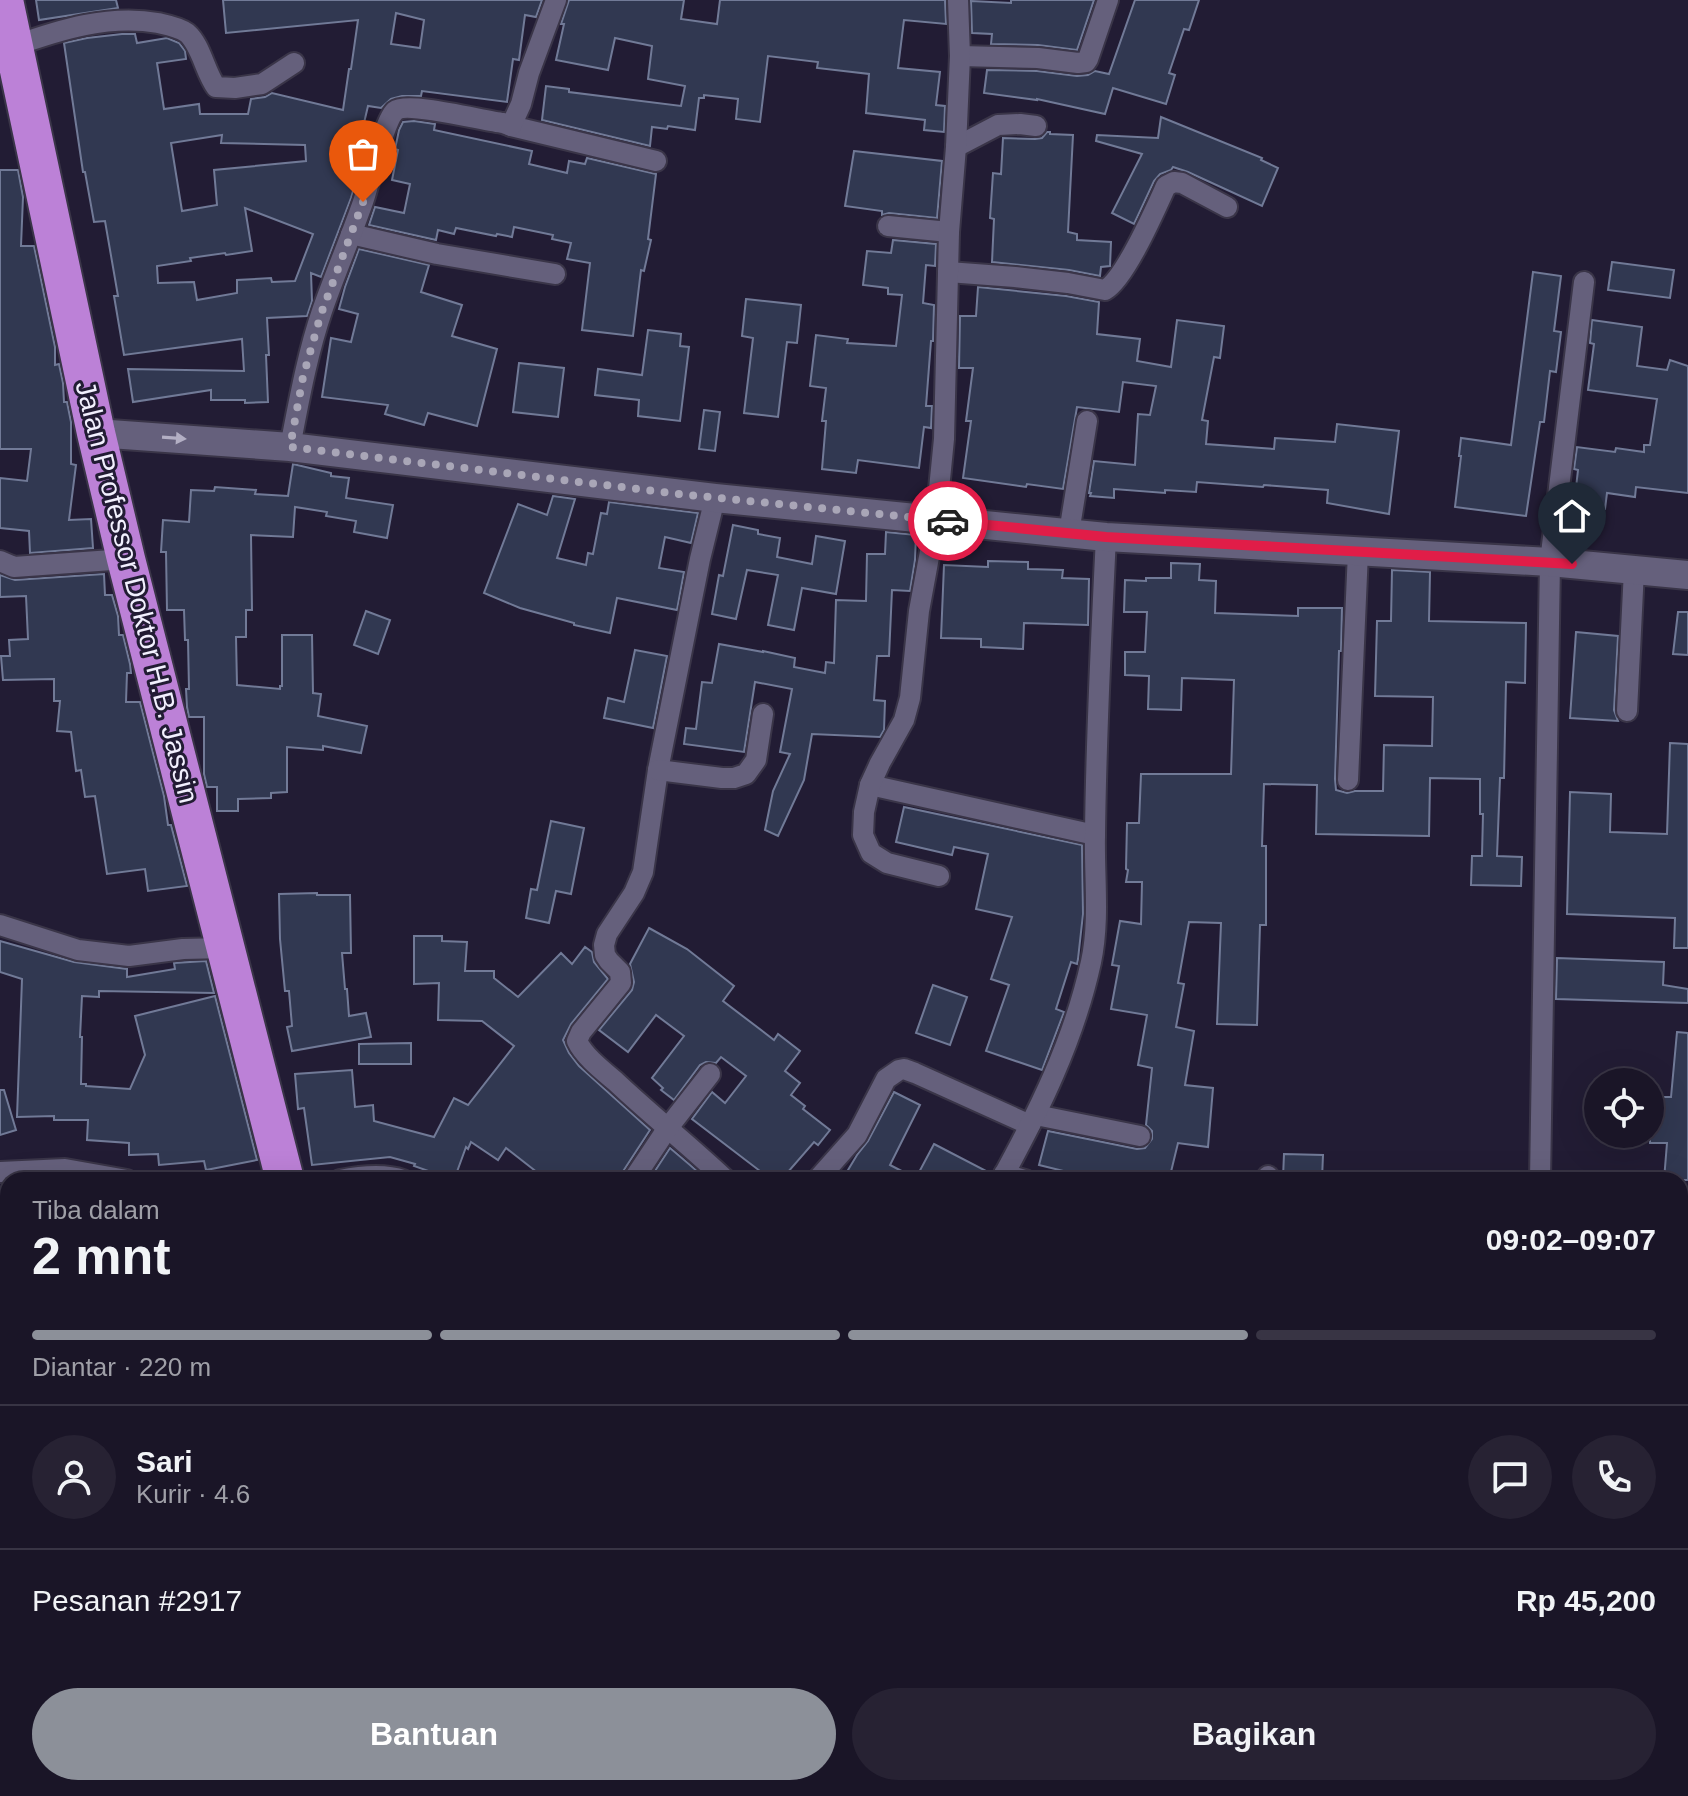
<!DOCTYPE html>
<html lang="id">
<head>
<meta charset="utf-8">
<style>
  :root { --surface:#1a1527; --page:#272233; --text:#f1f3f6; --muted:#9f9fa7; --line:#383444; --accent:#8c9099 }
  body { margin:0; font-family:Helvetica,sans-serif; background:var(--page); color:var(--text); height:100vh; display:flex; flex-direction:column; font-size:30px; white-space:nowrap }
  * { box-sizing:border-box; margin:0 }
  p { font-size:26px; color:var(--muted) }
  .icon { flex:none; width:44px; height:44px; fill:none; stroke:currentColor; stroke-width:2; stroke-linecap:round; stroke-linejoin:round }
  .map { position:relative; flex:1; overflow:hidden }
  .panel { position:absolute; left:0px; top:1172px; width:1688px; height:624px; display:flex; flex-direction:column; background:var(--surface); border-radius:24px 24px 0 0; box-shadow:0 8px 32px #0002,0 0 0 2px var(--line) }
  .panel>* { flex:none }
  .tools { position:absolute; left:1584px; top:1068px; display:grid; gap:16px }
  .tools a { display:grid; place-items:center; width:80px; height:80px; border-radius:50%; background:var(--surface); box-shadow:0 8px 32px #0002,0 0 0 2px var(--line); font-size:40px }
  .pin { position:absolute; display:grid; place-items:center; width:68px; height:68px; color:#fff; margin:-82px -34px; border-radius:50% 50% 50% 0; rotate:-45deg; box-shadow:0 0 8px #0007 }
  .pin .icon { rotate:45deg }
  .courier { position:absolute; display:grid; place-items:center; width:80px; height:80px; margin:-40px; border:6px solid #e11d48; border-radius:50%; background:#fff; color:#222; box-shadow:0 2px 10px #0007 }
  .overview em { font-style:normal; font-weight:800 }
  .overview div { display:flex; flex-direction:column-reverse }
  .overview { display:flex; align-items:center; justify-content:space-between; height:136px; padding:0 32px }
  h1 { font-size:52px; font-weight:800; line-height:60px }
  .bar { display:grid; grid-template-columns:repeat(4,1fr); gap:12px 8px; align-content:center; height:96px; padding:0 32px }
  .bar i { height:10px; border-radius:6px; background:var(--line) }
  .bar .active { background:var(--accent) }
  .bar p { grid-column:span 4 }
  .line { display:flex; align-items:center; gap:20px; padding:0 32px; border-top:2px solid var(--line) }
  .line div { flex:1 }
  .round { display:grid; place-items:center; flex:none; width:84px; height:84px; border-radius:42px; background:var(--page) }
  .primary-button { display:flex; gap:16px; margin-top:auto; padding:16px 32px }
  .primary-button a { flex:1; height:92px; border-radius:48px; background:var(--accent); color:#fff; font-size:32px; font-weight:800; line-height:92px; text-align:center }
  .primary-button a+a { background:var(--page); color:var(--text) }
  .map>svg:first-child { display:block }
  .building { fill:#313851; stroke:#717a97; stroke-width:2; fill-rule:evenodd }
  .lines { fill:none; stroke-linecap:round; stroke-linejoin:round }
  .street-casing { stroke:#3a3548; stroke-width:24 }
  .secondary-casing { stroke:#3a3548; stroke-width:32 }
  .highway-casing { stroke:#3a3548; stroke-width:42 }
  .street { stroke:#65607c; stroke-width:20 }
  .secondary { stroke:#65607c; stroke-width:28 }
  .highway { stroke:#bc81d7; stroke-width:38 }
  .oneway { fill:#b3afc4 }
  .done { stroke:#a9a6b7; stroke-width:8; stroke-dasharray:0 14.4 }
  .route { stroke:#e11d48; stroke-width:10 }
  .labels { text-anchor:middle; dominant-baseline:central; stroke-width:6; stroke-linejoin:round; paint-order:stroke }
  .street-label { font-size:28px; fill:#f2f0fe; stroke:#221c34 }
</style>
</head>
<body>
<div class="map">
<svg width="1688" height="1796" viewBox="0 0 1688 1796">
  <rect width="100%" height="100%" fill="#221c34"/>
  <g class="building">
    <polygon points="36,0 116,0 118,8 39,20"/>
    <path d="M 223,0 L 542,0 L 536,17 L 525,15 L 519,60 L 513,59 L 507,102 L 422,91 L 421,96 L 402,96 L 391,99 L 381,108 L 368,106 L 360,140 L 367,142 L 351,198 L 321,277 L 311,273 L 312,301 L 307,316 L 267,318 L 269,355 L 266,355 L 268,402 L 245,403 L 245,400 L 211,400 L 211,390 L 133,402 L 128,369 L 244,371 L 242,339 L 124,355 L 114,296 L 118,296 L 105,221 L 94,222 L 85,172 L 83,172 L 64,43 L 87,38 L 122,34 L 135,34 L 137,43 L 167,38 L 179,43 L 185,51 L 186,59 L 157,63 L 164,109 L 199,104 L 200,114 L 248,114 L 251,99 L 265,97 L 272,93 L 343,110 L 349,69 L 351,69 L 358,20 L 226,33 ZM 396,13 L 424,20 L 420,48 L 391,44 ZM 222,135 L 221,143 L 305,145 L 306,161 L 214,170 L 217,205 L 182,211 L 171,143 ZM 245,208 L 313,234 L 295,281 L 272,282 L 271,278 L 237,280 L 237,293 L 197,300 L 194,282 L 158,283 L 157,266 L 191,261 L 190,258 L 225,253 L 226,255 L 252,251 Z"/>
    <polygon points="569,0 684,0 681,19 717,24 720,0 945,0 946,24 904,20 898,68 940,72 936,105 945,106 944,132 924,130 925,120 866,113 869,74 817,68 818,62 768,56 760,122 736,119 738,99 704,95 704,98 699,98 695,130 668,126 667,129 652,127 650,146 542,120 546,86 569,89 569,92 681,106 685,86 648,79 652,46 615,38 608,70 556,60 564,24 561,24"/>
    <polygon points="1011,0 1094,0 1077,50 1038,45 991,44 992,34 972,33 971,1 1011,3"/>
    <polygon points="1135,0 1199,0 1189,30 1184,29 1169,73 1175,75 1166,104 1113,88 1105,114 1037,99 1037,100 984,93 987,70 1037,71 1077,76 1088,75 1095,71 1109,74"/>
    <polygon points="1161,117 1262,158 1261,160 1278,168 1262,206 1188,172 1173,167 1171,170 1160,174 1154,181 1134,224 1112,213 1142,154 1096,141 1097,135 1158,138"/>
    <polygon points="414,121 435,124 434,130 532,151 529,164 567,173 569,161 585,164 587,158 656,174 648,239 651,240 644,271 641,270 633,336 582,330 590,263 567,259 571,243 552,239 553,235 514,227 512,237 497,234 496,236 456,228 454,234 438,230 436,240 369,225 375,207 404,213 410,184 392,180 398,150 395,149 399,130 403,122"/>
    <polygon points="1047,132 1050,132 1050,134 1073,135 1068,232 1077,234 1077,240 1111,242 1110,266 1101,267 1100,276 1069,270 992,262 994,219 990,218 993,173 1001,174 1003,138 1035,139 1042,138"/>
    <polygon points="854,151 942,161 937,218 889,213 882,215 882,211 845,206"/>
    <polygon points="0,170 18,170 23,197 21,246 34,246 55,347 55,365 59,364 63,383 64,402 67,402 71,422 71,464 76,465 69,520 91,519 93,548 30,553 29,531 0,528 0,478 27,481 31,449 0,449"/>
    <polygon points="893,240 936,244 935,266 926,265 923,303 934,305 933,341 931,341 926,406 932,406 931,428 924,427 919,468 858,460 856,473 822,469 826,421 822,421 826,388 810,386 816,335 848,339 847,343 896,346 902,295 888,294 888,288 863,285 867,251 891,253"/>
    <polygon points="359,249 429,265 421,292 462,305 452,336 497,349 477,426 428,413 424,425 385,414 388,405 322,397 331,338 351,342 358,314 339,309 345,287"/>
    <polygon points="1612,262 1674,270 1670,298 1608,290"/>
    <polygon points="1533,272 1561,276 1554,331 1561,332 1556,372 1550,371 1544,422 1540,422 1526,516 1455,507 1461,456 1459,456 1461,438 1511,445"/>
    <polygon points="978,287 1066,296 1099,302 1097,334 1140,339 1137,361 1171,367 1177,320 1224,326 1220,358 1214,357 1202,420 1208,421 1206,444 1274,449 1275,438 1335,442 1337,424 1399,431 1389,514 1327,503 1328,490 1264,485 1263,487 1197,482 1196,492 1165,490 1165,493 1114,489 1114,498 1090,496 1091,493 1089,493 1094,461 1135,465 1138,414 1150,415 1156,386 1123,382 1119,412 1077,407 1063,489 1027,484 1026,487 963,478 971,421 966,421 973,368 959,368 960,316 976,316"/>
    <polygon points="746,299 801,305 797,343 787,342 778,417 744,413 753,338 742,336"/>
    <polygon points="1592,320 1642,327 1637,366 1667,370 1670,360 1688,366 1688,493 1636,487 1635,497 1607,493 1605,509 1574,505 1578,470 1574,469 1577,447 1615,452 1616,448 1644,452 1644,445 1650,445 1657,399 1588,390 1594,344 1590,343"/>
    <polygon points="648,330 681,334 680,346 689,347 680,421 638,416 639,400 595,395 598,369 642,375"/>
    <polygon points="519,363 564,368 558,417 513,412"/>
    <polygon points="704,410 720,412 715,451 699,449"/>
    <polygon points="293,464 331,473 331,476 349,478 346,498 393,505 387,538 354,532 356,521 326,516 327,512 295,507 293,537 251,535 252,610 246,610 246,637 236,637 237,685 280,689 280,686 282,686 282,635 312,635 313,693 321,694 318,716 367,726 361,753 323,746 323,750 287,747 287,792 271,793 271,798 238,799 238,811 217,811 217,787 207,787 204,774 204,717 189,717 187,707 186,689 189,689 188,640 185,640 184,610 167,610 166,552 161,552 163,520 189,522 191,490 214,491 215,487 256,490 255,494 288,496"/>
    <polygon points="553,496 575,499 557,558 586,565 588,553 593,554 601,513 607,514 609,502 698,513 691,543 665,537 659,568 684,572 677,610 617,598 610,633 574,625 574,623 520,608 484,593 518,504 547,515"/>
    <polygon points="733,525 758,530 758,534 780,538 777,557 812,564 816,536 845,541 836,594 802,588 794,630 768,625 778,575 747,570 736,619 712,614 719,575 723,576"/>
    <polygon points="886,532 916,535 915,560 910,591 892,590 889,656 877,656 874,700 885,701 884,730 880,737 812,734 804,780 778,836 765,830 773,791 790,754 780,752 792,689 755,682 744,752 684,744 686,728 696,729 702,682 712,683 719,644 763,652 763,651 795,658 794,667 825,673 826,662 834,663 836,600 866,601 867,554 885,554"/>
    <polygon points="988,561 1028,562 1028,569 1063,570 1062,578 1089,579 1088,625 1024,623 1023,649 981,647 981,639 941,638 944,565 988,567"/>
    <polygon points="1171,563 1200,564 1199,580 1216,581 1215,613 1298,616 1298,608 1342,608 1341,651 1339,651 1335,779 1336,790 1347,793 1355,791 1383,791 1384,745 1432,746 1433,697 1375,696 1377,621 1391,621 1392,570 1430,572 1429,621 1526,623 1525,683 1506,682 1504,778 1500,778 1497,856 1522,857 1521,886 1471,885 1472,856 1482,856 1483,814 1480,814 1480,779 1430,778 1429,836 1316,834 1317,785 1264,784 1262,846 1266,846 1266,925 1260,925 1257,1025 1217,1024 1221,923 1189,922 1178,983 1184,984 1176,1027 1194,1031 1185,1085 1213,1088 1208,1147 1178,1143 1169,1180 1100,1180 1039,1165 1048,1131 1137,1149 1145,1148 1152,1139 1152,1131 1146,1125 1152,1068 1138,1065 1147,1015 1111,1009 1119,966 1112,965 1120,921 1141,924 1142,882 1126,882 1128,870 1126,869 1127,823 1139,823 1141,774 1231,774 1234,680 1182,678 1181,710 1148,709 1149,676 1125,675 1125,652 1145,652 1147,612 1124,612 1125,580 1146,581 1146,578 1171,578"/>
    <polygon points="104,574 105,595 112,595 118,616 119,635 123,635 130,664 131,673 127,673 126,702 140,702 164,796 168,825 171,825 187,886 148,891 145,869 107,874 95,796 85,797 81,770 76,771 71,732 57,731 60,701 54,701 54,679 3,680 1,656 10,656 9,640 28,639 26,596 0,597 0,575 15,580"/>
    <polygon points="366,611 390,620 378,654 354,645"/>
    <polygon points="1678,612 1688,612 1688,655 1673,654"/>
    <polygon points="1576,632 1618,636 1614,710 1618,721 1570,718"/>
    <polygon points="635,650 667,656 653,728 604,718 608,698 624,702"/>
    <polygon points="1670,743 1688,744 1688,948 1674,948 1675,918 1567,914 1570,792 1611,794 1610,832 1667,834"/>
    <polygon points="904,807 1082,845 1083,914 1078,959 1077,964 1071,962 1056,1009 1064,1012 1042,1070 986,1051 1009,985 991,979 1012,917 976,909 988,854 954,847 952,855 896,842"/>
    <polygon points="551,821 584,828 571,894 556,891 549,923 526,918 531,889 537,890"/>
    <polygon points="317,893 317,895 350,895 351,953 342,953 345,989 347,989 349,1016 366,1013 371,1037 292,1051 287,1027 292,1026 289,991 285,991 280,939 279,894"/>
    <polygon points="649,928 687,949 734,986 723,1001 774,1040 778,1034 800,1051 785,1071 800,1083 791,1095 805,1106 803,1109 830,1130 818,1145 814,1142 781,1180 751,1180 760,1171 692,1119 712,1092 725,1103 746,1076 721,1057 716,1063 706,1062 700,1065 674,1100 661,1090 663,1088 652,1078 684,1036 656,1015 628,1052 599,1030 632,990 634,982 630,964"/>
    <polygon points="414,936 442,936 442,941 467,942 465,971 494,971 494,978 518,997 561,953 572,964 585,947 592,952 594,962 608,979 571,1024 563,1040 569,1053 579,1066 650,1130 622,1173 620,1180 547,1180 506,1148 498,1160 471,1142 468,1149 466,1147 454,1180 414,1166 415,1164 390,1157 312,1165 304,1108 298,1109 295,1074 352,1070 355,1107 373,1105 374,1121 434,1137 454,1098 468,1105 514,1046 482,1021 438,1020 439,983 414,984"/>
    <polygon points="0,941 74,962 127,969 127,977 175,969 174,963 206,961 214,993 99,991 99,997 82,996 80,1037 82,1037 81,1084 86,1084 86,1086 130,1089 145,1055 135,1016 215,996 257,1160 206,1170 204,1161 159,1165 158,1154 129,1155 129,1143 87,1140 88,1120 54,1120 54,1116 17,1117 22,979 0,972"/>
    <polygon points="1557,958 1664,962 1663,985 1688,989 1688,1003 1556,999"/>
    <polygon points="933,985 967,997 950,1045 916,1033"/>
    <polygon points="1677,1032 1688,1033 1688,1180 1664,1180 1667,1143 1650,1143 1650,1097 1671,1097"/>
    <polygon points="411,1043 411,1064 359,1064 359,1044"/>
    <polygon points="0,1090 4,1090 16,1130 0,1135"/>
    <polygon points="894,1092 920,1105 890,1165 919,1180 842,1180 857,1155 868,1141"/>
    <polygon points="934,1144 990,1173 988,1180 926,1180 917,1176"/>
    <polygon points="670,1148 690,1165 707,1180 649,1180"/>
    <polygon points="1284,1154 1323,1155 1322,1179 1283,1178"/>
  </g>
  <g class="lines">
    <defs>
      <g id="street">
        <path d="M 14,46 C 59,30 109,14 158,23 C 167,25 179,27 187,33 C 201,45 205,72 216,87 L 235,88 L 262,84 L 294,63"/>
        <polyline points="960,56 1038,58 1078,63 1086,62 1088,59 1108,0"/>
        <polyline points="511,126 656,161"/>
        <polyline points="956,147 998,125 1020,124 1036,126"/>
        <polyline points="888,226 949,232"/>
        <polyline points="351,234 437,254 555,274"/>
        <path d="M 948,272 L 1015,277 L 1068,283 L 1105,290 C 1125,279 1155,210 1166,186 L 1174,182 L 1182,183 L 1227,207"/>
        <path d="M 290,447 C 299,401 307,355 322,311 C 335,274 350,239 363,202 C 369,185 384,121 395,111 C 407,101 484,121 503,123 L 511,126 L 521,104 L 529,73 L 556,0"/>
        <path d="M 715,498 L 700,559 L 658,770 L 643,872 L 634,893 L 607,934 L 604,945 L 605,955 L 609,961 L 620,972 L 621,983 L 581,1032 L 577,1041 C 584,1056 602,1070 615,1081 C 651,1115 690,1146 726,1180"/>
        <polyline points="1069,533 1087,421"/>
        <polyline points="0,561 14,567 126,559"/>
        <polyline points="1627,711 1634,570"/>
        <polyline points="658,770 722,778 734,778 746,774 756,760 763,714"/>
        <polyline points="1348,780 1358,552"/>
        <polyline points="870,785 1095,835"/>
        <polyline points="939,876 887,863 871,853 863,835 864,812 870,785 880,763 904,720 910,698 919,611 936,519 944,439 949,232 956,147 960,56 958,0"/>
        <polyline points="0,925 78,950 129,956 183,949 225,948"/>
        <polyline points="1036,1115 1140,1136"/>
        <polyline points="0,1172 65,1169 127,1180"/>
        <polyline points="1004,1174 1025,1180"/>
        <path d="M 340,1180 C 360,1176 383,1173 403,1180"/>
        <polyline points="633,1180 667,1129 710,1074"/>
        <polyline points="817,1180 857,1135 886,1079 899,1070 904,1069 915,1073 1030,1125"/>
        <path d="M 1001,1180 C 1039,1111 1074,1040 1091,962 C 1100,920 1094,877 1095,835 C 1096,736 1101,636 1106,537"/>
        <polyline points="1268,1180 1268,1176"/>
        <polyline points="1540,1180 1550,562 1584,282"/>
        <polyline points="0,1420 8,1423"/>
        <polyline points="851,1788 877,1796"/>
        <polyline points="1356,1796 1357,1788"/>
      </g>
      <polyline id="secondary" points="96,433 290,447 715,498 1106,537 1550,562 1688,575"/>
      <g id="highway">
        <polyline points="4,0 96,433 126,559 285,1180"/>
        <polyline points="495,1788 497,1796"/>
      </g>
    </defs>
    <use href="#street" class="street-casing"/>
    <use href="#secondary" class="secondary-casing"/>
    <use href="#highway" class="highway-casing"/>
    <use href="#street" class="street"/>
    <use href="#secondary" class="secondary"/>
    <use href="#highway" class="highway"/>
  </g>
  <defs><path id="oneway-solid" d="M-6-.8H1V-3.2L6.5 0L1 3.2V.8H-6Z" transform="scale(2)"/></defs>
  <use class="oneway" href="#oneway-solid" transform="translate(174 438) rotate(4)"/>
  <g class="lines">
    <polyline class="done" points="363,202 321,314 303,377 290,447 679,494 948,521"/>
    <polyline class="route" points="948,521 1106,537 1572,564"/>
  </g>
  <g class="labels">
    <g class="street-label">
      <text transform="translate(137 592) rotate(76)">Jalan Professor Doktor H.B. Jassin</text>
    </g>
  </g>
</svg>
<div class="tools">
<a><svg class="icon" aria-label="locate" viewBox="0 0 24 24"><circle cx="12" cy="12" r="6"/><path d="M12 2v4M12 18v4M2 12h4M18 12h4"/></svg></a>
</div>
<div class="pin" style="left:363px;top:202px;background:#ea580c"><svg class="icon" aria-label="bag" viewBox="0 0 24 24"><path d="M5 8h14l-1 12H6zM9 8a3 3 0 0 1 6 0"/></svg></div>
<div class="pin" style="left:1572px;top:564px;background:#1f2937"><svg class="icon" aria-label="home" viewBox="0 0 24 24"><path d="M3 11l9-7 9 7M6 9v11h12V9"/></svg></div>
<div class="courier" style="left:948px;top:521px"><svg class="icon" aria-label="car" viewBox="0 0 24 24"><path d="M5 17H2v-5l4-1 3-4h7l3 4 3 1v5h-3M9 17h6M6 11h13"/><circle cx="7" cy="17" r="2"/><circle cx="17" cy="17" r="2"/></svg></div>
<section class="panel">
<div class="overview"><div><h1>2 mnt</h1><p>Tiba dalam</p></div><em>09:02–09:07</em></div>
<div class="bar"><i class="active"></i><i class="active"></i><i class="active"></i><i></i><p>Diantar · 220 m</p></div>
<div class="line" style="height:144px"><a class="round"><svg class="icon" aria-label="person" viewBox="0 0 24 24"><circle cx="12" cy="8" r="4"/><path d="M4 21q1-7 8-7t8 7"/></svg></a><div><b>Sari</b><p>Kurir · 4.6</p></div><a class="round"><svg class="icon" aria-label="chat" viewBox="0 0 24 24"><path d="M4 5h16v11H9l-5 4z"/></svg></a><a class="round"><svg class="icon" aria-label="phone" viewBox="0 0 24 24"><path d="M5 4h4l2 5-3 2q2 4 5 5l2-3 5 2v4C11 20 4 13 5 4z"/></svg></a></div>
<div class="line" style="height:104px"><div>Pesanan #2917</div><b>Rp 45,200</b></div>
<div class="primary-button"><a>Bantuan</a><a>Bagikan</a></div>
</section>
</div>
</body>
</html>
